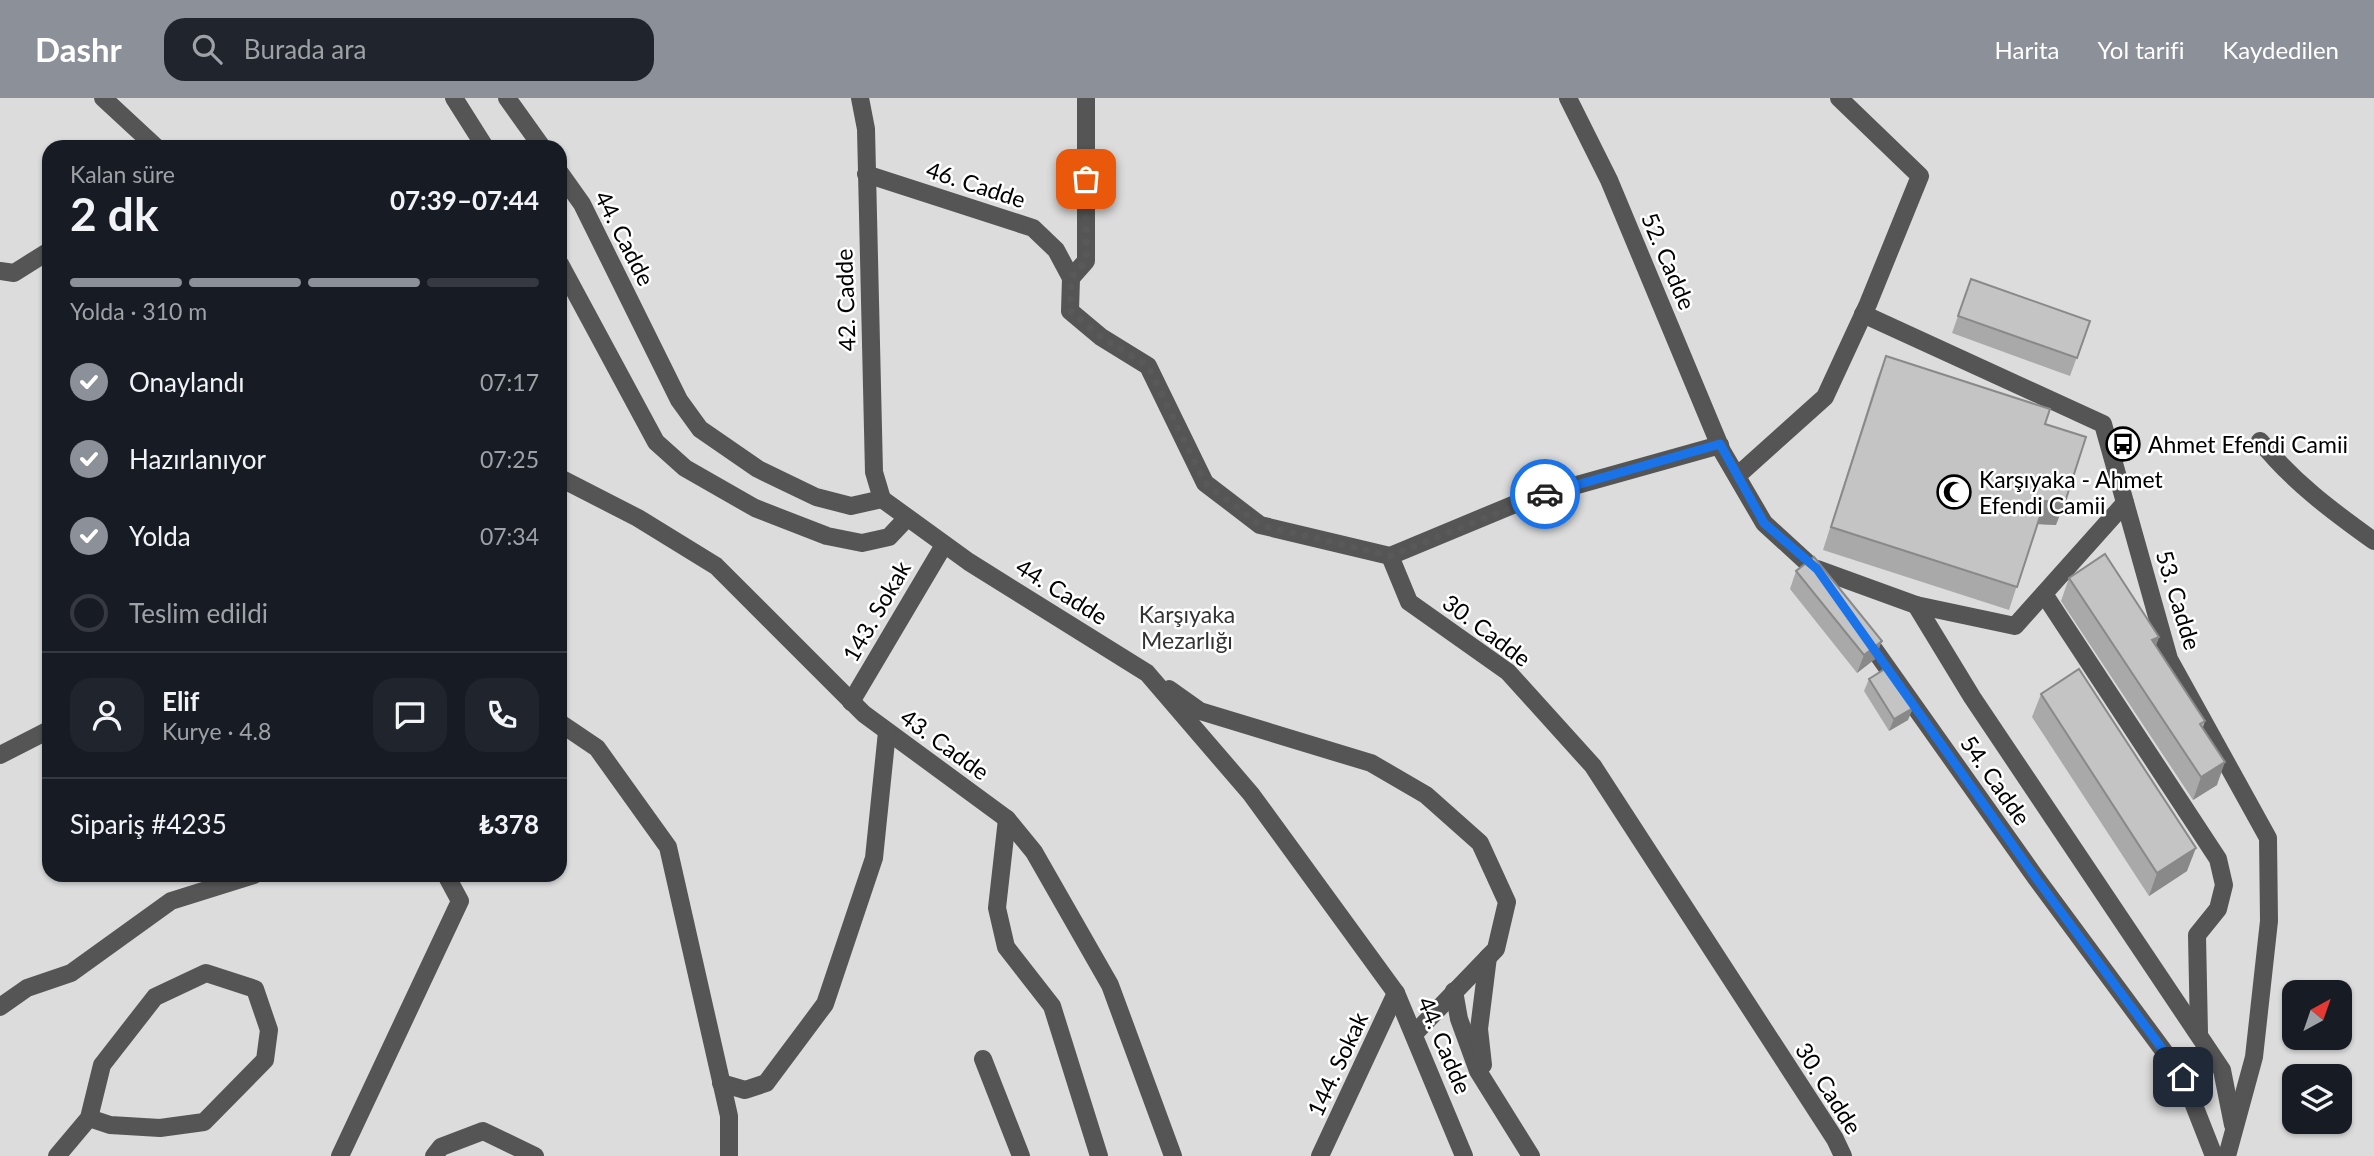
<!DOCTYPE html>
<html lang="tr">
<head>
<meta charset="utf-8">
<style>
  :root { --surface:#171b24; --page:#20242c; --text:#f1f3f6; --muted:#9ea1a6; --line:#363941; --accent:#8c9099 }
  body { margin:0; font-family:Lato,sans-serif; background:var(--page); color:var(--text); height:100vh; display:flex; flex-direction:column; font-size:26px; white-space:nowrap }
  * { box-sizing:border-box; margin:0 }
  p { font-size:23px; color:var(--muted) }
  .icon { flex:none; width:38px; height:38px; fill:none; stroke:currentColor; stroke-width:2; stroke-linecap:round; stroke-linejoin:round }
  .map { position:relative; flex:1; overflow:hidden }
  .details { position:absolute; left:42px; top:42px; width:525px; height:742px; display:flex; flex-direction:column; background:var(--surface); border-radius:21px; box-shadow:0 2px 5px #0004 }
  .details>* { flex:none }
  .needle { width:46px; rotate:40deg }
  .fabs { position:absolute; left:2282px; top:882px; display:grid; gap:14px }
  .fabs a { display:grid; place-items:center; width:70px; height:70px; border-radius:14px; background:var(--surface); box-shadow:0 2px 5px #0004; font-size:35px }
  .pin { position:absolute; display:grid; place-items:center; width:60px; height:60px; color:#fff; margin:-30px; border-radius:14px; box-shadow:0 4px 10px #0006 }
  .courier { position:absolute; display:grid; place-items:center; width:70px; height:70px; margin:-35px; border:5px solid #1a73e8; border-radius:50%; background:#fff; color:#222; box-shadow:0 2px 9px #0007 }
  .overview em { font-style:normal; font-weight:700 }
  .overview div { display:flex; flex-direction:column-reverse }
  .overview { display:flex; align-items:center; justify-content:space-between; height:119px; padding:0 28px }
  h1 { font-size:46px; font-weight:700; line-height:52px }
  .bar { display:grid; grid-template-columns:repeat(4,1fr); gap:10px 7px; align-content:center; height:84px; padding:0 28px }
  .bar i { height:9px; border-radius:5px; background:var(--line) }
  .bar .current { background:var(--accent) }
  .bar p { grid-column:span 4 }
  .line { display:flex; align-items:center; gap:18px; padding:0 28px; border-top:2px solid var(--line) }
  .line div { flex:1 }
  .round { display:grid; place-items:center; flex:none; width:74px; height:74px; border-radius:21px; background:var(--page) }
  ol { padding:0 28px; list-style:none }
  li { display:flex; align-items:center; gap:21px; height:77px }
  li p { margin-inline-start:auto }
  li .icon { padding:7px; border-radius:50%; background:var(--accent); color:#fff; stroke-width:4 }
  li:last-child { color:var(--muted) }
  li i { width:38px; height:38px; border:4px solid var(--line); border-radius:50% }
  header { display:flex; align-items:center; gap:42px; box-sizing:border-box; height:98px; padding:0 35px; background:var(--accent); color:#fff }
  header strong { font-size:33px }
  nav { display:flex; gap:38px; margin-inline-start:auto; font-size:24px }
  .search { width:490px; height:63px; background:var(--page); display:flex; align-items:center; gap:18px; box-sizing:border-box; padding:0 24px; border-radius:21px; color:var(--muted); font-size:26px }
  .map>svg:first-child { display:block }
  .green { fill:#dcdcdc; fill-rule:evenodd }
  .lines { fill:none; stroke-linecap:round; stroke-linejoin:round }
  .minor { stroke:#555; stroke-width:18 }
  .wall { fill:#a9a9a9 }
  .shaded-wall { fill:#898989 }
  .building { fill:#c4c4c4; stroke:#898989; stroke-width:2 }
  .done { stroke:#595959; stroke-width:7; stroke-dasharray:0 12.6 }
  .route { stroke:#1a73e8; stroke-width:9 }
  .labels { text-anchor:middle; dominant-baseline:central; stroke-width:5; stroke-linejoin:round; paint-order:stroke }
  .street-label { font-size:23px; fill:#000; stroke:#fff }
  .poi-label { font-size:23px; fill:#000; stroke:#fff; text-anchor:start }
  .park-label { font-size:23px; fill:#333; stroke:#fff }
</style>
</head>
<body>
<header>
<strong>Dashr</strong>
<div class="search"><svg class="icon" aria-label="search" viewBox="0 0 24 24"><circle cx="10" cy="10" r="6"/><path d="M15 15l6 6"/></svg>Burada ara</div>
<nav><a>Harita</a><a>Yol tarifi</a><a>Kaydedilen</a></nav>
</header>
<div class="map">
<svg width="2374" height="1058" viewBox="0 0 2374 1058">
  <rect width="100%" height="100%" fill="#fff"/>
  <path class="green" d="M 0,0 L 2374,0 L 2374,1058 L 0,1058 ZM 49,49 L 560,49 L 560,777 L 49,777 ZM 2294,894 L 2340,894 L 2340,940 L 2294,940 ZM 2294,978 L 2340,978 L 2340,1024 L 2294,1024 Z"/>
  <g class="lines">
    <g class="minor">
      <polyline points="103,0 156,49"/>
      <polyline points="454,0 485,49"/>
      <polyline points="507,0 542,49"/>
      <polyline points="860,0 866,31 874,374 882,401"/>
      <polyline points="1568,0 1609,82 1722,353 1764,425 1824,480"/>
      <polyline points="560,75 582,106 679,302 700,331 758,371 816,399 851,408 882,401"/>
      <polyline points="866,76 1033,130 1056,152 1071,180 1086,163 1086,0"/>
      <polyline points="560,166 656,344 685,370 755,410 827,438 862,445 889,439 906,421"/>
      <polyline points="0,173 14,175 49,153"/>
      <polyline points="1071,180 1070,213 1101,239 1148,268 1205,385 1260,427 1390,458 1409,504 1508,574 1593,668 1835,1041 1843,1058"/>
      <polyline points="1863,216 2103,326 2169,561 2268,740 2269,823 2254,959 2227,1058"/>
      <path d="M 2260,343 C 2293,384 2332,413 2374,443"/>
      <polyline points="1737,378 1825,299 1868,206 1920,78 1839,0"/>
      <polyline points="560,380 638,420 716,468 864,616 1007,721 1034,754 1110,887 1173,1058"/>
      <polyline points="882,401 969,464 1147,575 1251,696 1396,895 1464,1058"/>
      <polyline points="1390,458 1527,401 1720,347"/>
      <polyline points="1817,471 1916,507 1972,599 2222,972 2233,1027"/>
      <polyline points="2044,496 2218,761 2224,787 2218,811 2197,837 2199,935"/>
      <polyline points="1916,507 2015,528 2125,405"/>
      <polyline points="1864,537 2036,780 2183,979 2214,1058"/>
      <polyline points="1169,591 1200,613 1371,665 1426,697 1480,745 1507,804 1496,851 1414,936"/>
      <polyline points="851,604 944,447"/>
      <polyline points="560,625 597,650 668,749 729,1018 729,1058"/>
      <polyline points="0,657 49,632"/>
      <polyline points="1007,721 997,810 1006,849 1052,908 1099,1058"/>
      <polyline points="1454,893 1459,921 1478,973 1531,1058"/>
      <polyline points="0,909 27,890 71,875 171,803 254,777"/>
      <polyline points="983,961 1021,1058"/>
      <polyline points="1483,967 1479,931 1488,859"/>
      <polyline points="721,985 745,992 766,985 825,906 874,760 887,634"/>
      <polyline points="57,1058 89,1020 102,967 155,899 206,875 255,891 269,932 265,962 204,1024 160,1030 110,1027 89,1020"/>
      <polyline points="340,1058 460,803 446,777"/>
      <polyline points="434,1058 441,1049 483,1033 535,1058"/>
      <polyline points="1320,1058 1396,895"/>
    </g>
  </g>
  <g class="wall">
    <polygon points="1971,181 2090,223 2070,278 1952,235"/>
    <polygon points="1886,258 2045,326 2056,427 2037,426 2009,512 1823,452 1877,281"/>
    <polygon points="1796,473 1875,561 1857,575 1790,491"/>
    <polygon points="2069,480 2159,539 2156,547 2205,623 2203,629 2217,687 2193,702 2061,503"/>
    <polygon points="1869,581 1908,622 1889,633 1864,593"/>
    <polygon points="2041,596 2187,773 2149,798 2032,619"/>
  </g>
  <g class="shaded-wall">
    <polygon points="2045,403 2065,404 2056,427 2036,426"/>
    <polygon points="2159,539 2150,562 2152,542"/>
    <polygon points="1882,543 1875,561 1857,575 1864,557"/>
    <polygon points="1913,610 1908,622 1889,633 1894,621"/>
    <polygon points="2225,664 2217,687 2193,702 2201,679"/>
    <polygon points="2196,750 2187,773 2149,798 2157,775"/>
  </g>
  <g class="building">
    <polygon points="1971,181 2090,223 2077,260 1958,218"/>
    <polygon points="1886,258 2050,311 2045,326 2086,339 2065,404 2045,403 2017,489 1831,429"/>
    <polygon points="2105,456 2159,539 2152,542 2205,623 2200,626 2225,664 2201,679 2069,480"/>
    <polygon points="1814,459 1882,543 1864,557 1796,473"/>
    <polygon points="1888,569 1913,610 1894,621 1869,581"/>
    <polygon points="2079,571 2196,750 2157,775 2041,596"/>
  </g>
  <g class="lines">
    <polyline class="done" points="1086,81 1086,163 1071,180 1070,213 1101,239 1148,268 1205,385 1260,427 1390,458 1545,396"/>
    <polyline class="route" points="1545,396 1720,346 1764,425 1817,471 2036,780 2183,979"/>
  </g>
  <defs>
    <symbol id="bus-ring" viewBox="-11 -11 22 22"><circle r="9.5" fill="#fff" stroke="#000" stroke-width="1.5"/><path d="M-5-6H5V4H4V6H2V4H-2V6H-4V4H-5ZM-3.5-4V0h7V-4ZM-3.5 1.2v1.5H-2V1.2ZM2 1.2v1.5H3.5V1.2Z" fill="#000"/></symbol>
    <symbol id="mosque-ring" viewBox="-11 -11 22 22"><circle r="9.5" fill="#fff" stroke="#000" stroke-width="1.5"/><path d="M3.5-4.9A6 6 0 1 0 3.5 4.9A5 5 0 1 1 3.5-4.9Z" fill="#000"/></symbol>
  </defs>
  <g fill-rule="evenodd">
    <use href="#bus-ring" x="2104" y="327" width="38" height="38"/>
    <use href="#mosque-ring" x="1935" y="375" width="38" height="38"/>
  </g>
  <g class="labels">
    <g class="street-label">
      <text transform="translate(976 86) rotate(18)">46. Cadde</text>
      <text transform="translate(625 140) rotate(63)">44. Cadde</text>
      <text transform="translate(1669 163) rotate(67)">52. Cadde</text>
      <text transform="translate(845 202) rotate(-92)">42. Cadde</text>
      <text transform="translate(1062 493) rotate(32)">44. Cadde</text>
      <text transform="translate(2179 502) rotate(73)">53. Cadde</text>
      <text transform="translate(876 513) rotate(-60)">143. Sokak</text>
      <text transform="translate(1487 532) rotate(37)">30. Cadde</text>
      <text transform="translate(945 646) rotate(36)">43. Cadde</text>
      <text transform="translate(1996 682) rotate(55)">54. Cadde</text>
      <text transform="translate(1445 947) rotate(67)">44. Cadde</text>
      <text transform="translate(1337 966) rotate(-65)">144. Sokak</text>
      <text transform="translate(1829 990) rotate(58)">30. Cadde</text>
    </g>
    <g class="poi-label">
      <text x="2148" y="346">Ahmet Efendi Camii</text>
      <text x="1979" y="381">Karşıyaka - Ahmet<tspan x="1979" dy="26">Efendi Camii</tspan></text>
    </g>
    <g class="park-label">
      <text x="1187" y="516">Karşıyaka<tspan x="1187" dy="26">Mezarlığı</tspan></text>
    </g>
  </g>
</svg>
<div class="fabs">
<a><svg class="needle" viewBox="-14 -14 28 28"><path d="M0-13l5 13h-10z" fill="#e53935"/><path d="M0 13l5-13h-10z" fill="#9ea1a6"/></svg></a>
<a><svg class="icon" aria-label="layers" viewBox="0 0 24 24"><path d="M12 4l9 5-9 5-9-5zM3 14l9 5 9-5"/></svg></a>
</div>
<div class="pin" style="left:1086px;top:81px;background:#ea580c"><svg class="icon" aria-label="bag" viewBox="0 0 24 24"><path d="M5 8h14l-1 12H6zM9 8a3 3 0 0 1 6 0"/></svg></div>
<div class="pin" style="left:2183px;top:979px;background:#1f2937"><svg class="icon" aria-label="home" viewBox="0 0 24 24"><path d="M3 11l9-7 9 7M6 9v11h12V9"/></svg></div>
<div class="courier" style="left:1545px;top:396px"><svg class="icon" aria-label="car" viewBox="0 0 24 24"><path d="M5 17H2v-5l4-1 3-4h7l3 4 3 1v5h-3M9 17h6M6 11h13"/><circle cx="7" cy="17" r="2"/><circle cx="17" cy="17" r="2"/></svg></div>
<section class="details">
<div class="overview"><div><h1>2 dk</h1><p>Kalan süre</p></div><em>07:39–07:44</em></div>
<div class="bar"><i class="current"></i><i class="current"></i><i class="current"></i><i></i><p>Yolda · 310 m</p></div>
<ol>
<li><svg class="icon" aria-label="check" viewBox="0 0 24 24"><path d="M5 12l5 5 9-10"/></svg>Onaylandı<p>07:17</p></li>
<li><svg class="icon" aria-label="check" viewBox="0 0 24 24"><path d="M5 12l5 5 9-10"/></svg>Hazırlanıyor<p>07:25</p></li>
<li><svg class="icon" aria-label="check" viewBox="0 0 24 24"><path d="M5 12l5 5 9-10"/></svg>Yolda<p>07:34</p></li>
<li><i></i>Teslim edildi</li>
</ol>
<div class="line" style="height:126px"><a class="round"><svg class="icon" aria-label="person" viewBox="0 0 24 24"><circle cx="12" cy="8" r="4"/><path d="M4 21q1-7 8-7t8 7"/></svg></a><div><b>Elif</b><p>Kurye · 4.8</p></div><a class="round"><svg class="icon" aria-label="chat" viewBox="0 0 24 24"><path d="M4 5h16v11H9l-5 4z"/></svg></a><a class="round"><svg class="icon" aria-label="phone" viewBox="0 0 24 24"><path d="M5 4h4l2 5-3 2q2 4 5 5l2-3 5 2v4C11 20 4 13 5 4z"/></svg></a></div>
<div class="line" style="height:91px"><div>Sipariş #4235</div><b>₺378</b></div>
</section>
</div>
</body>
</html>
